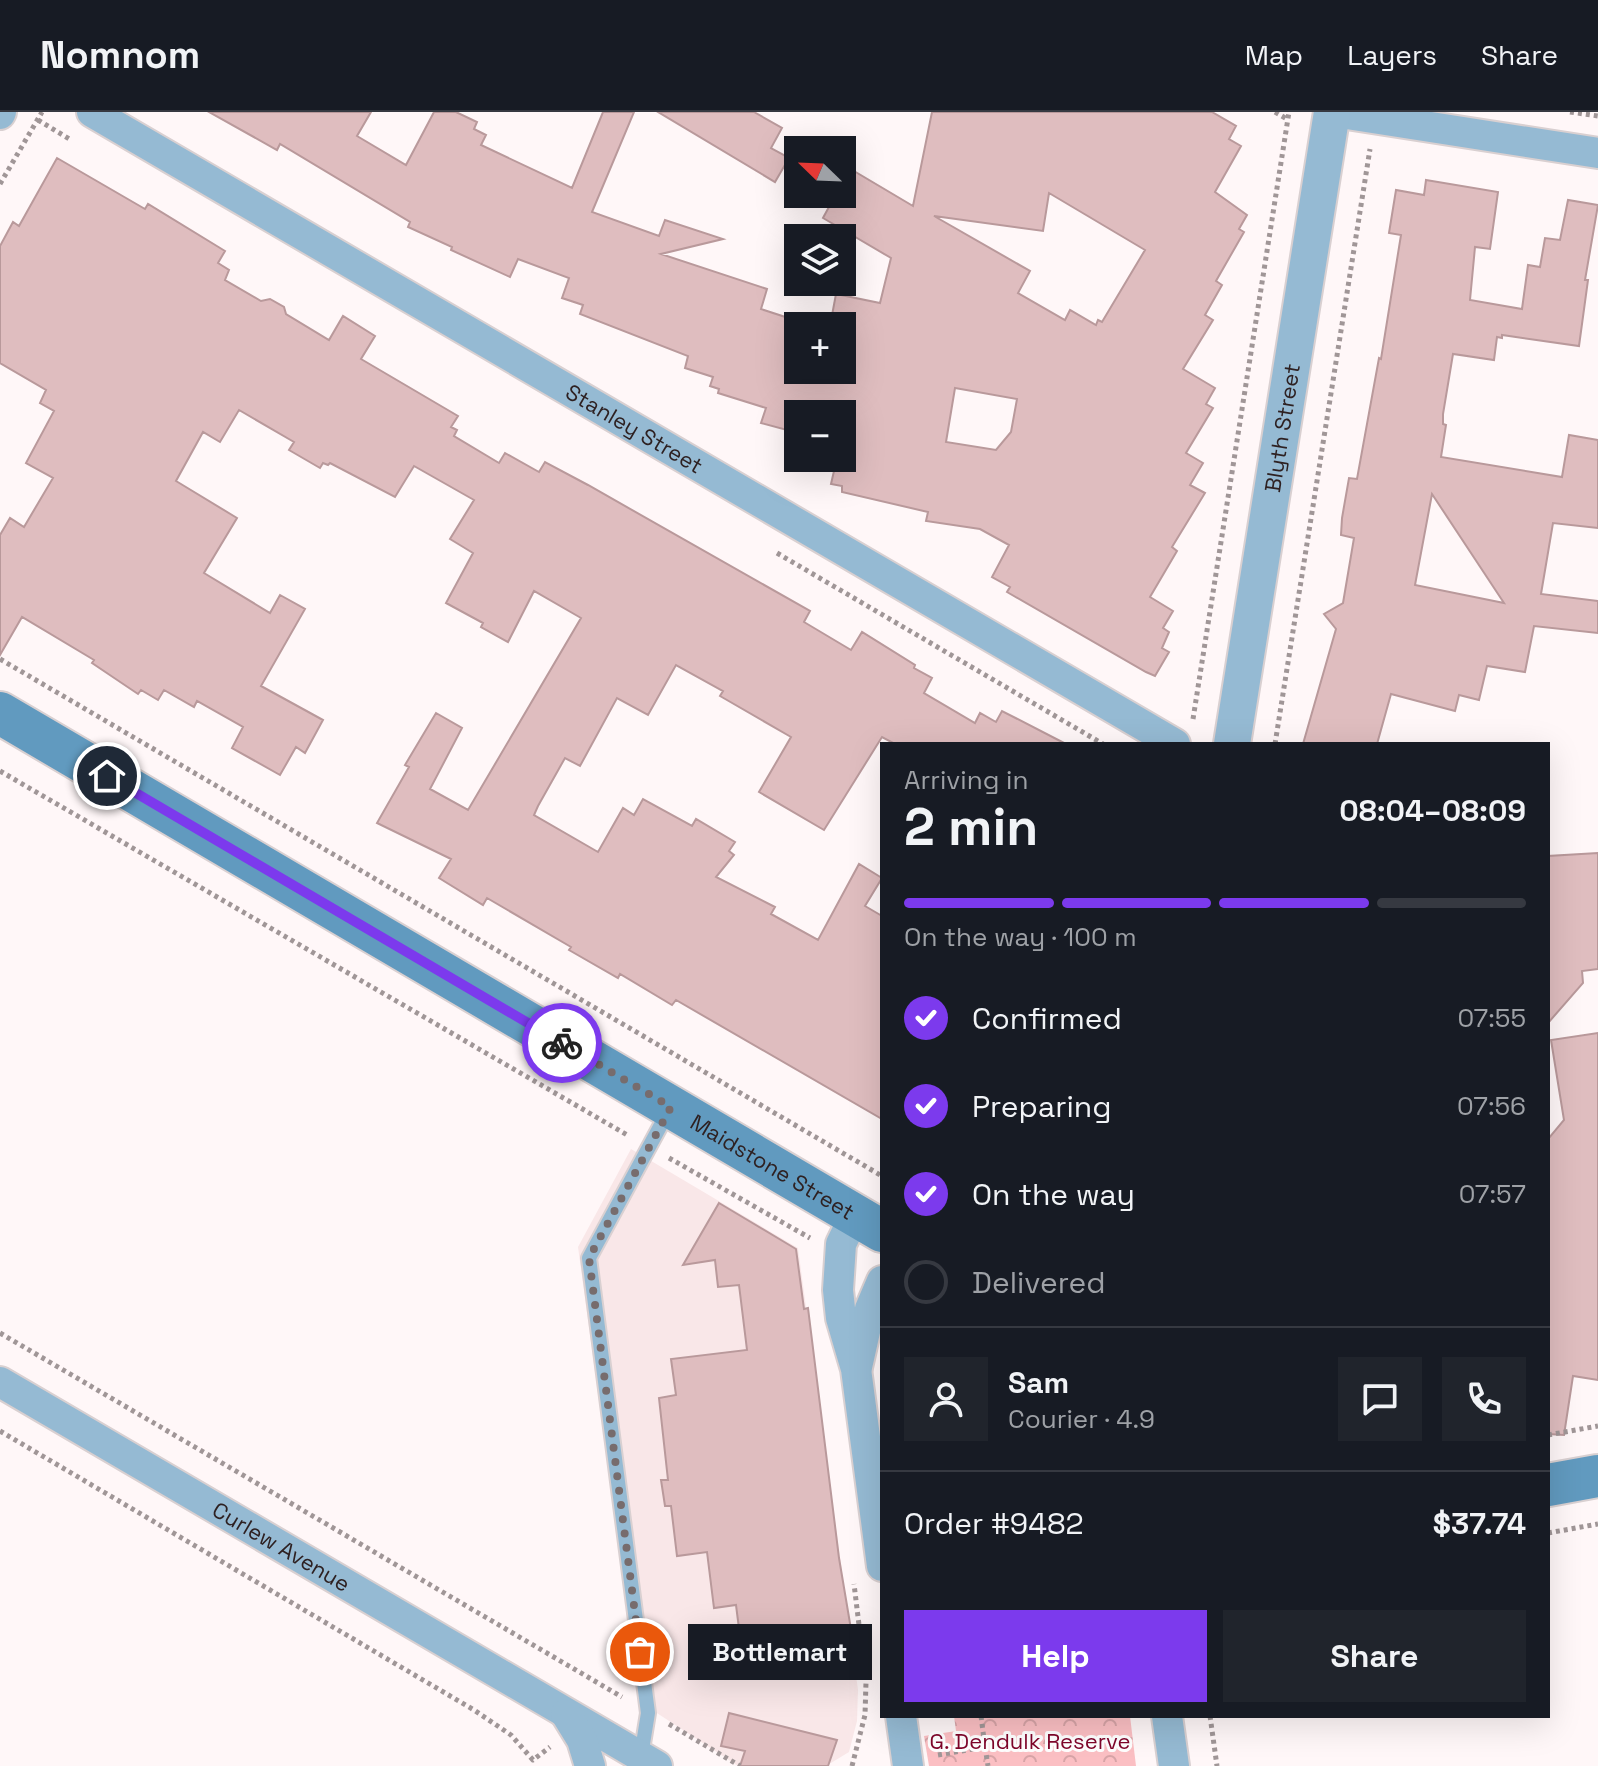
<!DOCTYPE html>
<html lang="en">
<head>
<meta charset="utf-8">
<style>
  :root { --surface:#171b24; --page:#20242c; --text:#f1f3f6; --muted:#9ea1a6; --line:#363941; --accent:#7c3aed }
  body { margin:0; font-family:"Space Grotesk",sans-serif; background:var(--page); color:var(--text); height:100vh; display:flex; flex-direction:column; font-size:30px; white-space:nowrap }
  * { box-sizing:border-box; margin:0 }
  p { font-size:26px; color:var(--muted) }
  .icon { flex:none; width:44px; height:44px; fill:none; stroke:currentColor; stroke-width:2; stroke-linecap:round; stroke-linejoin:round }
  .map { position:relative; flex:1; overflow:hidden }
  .details { position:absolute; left:880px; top:630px; width:670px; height:976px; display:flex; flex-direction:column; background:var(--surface); border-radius:0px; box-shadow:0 8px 32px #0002 }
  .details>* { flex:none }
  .needle { width:52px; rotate:293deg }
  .controls { position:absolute; left:784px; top:24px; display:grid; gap:16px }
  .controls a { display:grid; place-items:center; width:72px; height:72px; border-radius:0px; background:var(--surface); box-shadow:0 8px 32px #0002; font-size:40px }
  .pin { position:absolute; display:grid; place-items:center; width:68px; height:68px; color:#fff; margin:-34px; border:4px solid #fff; border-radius:50%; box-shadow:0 2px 8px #0007 }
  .courier { position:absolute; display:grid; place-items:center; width:80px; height:80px; margin:-40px; border:6px solid #7c3aed; border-radius:50%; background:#fff; color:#222; box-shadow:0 2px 10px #0007 }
  .bubble { position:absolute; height:56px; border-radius:0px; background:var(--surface); box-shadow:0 8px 32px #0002; font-size:26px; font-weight:700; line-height:56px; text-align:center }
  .summary em { font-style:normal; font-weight:700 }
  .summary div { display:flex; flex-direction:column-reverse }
  .summary { display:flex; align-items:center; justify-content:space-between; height:136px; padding:0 24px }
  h1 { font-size:52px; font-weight:700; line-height:60px }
  .bar { display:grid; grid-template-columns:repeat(4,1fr); gap:12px 8px; align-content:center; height:96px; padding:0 24px }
  .bar i { height:10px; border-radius:6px; background:var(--line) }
  .bar .active { background:var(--accent) }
  .bar p { grid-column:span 4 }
  .line { display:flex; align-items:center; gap:20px; padding:0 24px; border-top:2px solid var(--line) }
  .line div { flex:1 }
  .round { display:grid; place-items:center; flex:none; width:84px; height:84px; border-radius:0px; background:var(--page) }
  ol { padding:0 24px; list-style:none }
  li { display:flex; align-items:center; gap:24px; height:88px }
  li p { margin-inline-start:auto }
  li .icon { padding:8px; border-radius:50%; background:var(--accent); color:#fff; stroke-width:4 }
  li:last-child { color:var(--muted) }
  li i { width:44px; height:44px; border:4px solid var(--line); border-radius:50% }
  .cta { display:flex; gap:16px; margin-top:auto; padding:16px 24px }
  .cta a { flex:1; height:92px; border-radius:0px; background:var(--accent); color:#fff; font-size:32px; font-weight:700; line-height:92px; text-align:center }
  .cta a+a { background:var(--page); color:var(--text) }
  header { display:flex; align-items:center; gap:48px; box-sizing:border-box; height:112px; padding:0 40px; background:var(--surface); border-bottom:2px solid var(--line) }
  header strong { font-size:38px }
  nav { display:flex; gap:44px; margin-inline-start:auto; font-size:28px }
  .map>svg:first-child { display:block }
  .built { fill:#f9e7e8 }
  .park { fill:url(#park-crowns) }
  .building { fill:#dfbdbf; stroke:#b9999b; stroke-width:2; fill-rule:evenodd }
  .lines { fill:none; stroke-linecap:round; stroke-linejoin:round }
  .service-casing { stroke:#d9d0d1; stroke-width:18 }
  .minor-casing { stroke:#d9d0d1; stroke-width:34 }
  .tertiary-casing { stroke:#d9d0d1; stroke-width:40 }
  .secondary-casing { stroke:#d9d0d1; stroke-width:46 }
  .path { stroke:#a09697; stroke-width:5; stroke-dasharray:4 4; stroke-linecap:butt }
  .service { stroke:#95bad3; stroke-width:14 }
  .minor { stroke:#95bad3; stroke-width:30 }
  .tertiary { stroke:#95bad3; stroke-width:36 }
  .secondary { stroke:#619abf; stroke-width:42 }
  .done { stroke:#776c6d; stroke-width:8; stroke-dasharray:0 14.4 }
  .route { stroke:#7c3aed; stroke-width:10 }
  .labels { text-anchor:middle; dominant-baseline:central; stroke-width:6; stroke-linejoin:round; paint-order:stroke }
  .street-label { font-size:22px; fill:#2e2122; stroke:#fff }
  .park-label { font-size:22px; fill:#7f052a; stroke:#fff }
</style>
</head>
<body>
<header>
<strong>Nomnom</strong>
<nav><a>Map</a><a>Layers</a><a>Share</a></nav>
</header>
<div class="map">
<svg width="1598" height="1654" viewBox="0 0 1598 1654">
  <defs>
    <pattern id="park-crowns" width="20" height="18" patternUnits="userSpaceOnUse" patternTransform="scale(2)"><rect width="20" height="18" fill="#fbbfc3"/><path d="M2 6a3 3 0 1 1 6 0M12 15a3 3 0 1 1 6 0" fill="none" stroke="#d7a4a7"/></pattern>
  </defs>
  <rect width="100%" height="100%" fill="#fff7f8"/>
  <polygon class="built" points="631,1037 798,1136 858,1578 857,1609 849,1640 826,1654 738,1654 640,1590 578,1135"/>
  <polygon class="park" points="954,1604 1130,1604 1136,1654 929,1654 924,1624 956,1619"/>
  <g class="building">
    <path d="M 209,0 L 371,0 L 357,24 L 406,53 L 434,0 L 456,0 L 477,10 L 474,17 L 486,23 L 481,33 L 572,76 L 603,0 L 634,0 L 592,100 L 659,124 L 665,108 L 723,127 L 661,142 L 767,177 L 761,197 L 813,214 L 798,214 L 798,258 L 842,258 L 842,214 L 830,214 L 836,182 L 880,191 L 891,146 L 823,106 L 836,82 L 842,82 L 842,52 L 913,94 L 932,0 L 1212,0 L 1236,14 L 1229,27 L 1241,34 L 1215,80 L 1247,103 L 1239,117 L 1244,120 L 1216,169 L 1222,173 L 1205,203 L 1213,208 L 1183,257 L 1215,276 L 1206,292 L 1213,296 L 1186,341 L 1203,351 L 1190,373 L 1205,381 L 1172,435 L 1177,439 L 1150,485 L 1173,499 L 1163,516 L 1169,520 L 1162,536 L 1169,540 L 1155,564 L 1146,560 L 1007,480 L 1010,475 L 992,465 L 1009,433 L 980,417 L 926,409 L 928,400 L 842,380 L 842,374 L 831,372 L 837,346 L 842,346 L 842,302 L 798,302 L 798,321 L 761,311 L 766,296 L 718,281 L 719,277 L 710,274 L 713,265 L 685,256 L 688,244 L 580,202 L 583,193 L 562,186 L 569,166 L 518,147 L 510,165 L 451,138 L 452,135 L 408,115 L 410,110 L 280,32 L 277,38 ZM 1049,81 L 1145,138 L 1102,210 L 1098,208 L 1096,213 L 1070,198 L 1065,208 L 1018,181 L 1030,159 L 934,104 L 1043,119 ZM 955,276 L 1017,287 L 1011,320 L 996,338 L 946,330 Z"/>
    <polygon points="658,0 754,0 782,16 771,36 789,46 775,70"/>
    <polygon points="57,46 145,97 148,92 225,139 218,151 229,158 225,168 261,189 270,187 284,195 286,202 329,228 343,204 375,224 361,247 458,304 451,315 457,318 454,324 499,351 505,341 539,360 545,350 588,373 810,499 804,510 851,538 862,520 915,553 914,556 932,566 924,581 975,611 980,601 996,610 1002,599 1066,632 895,632 882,625 824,718 759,680 791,625 720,584 723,579 676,553 648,603 617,586 580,654 565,646 538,694 534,703 598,740 623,696 634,703 643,687 692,714 696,707 735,730 729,739 734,743 716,765 775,795 771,802 818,828 859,752 882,766 865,794 882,804 882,1007 676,888 672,893 620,862 618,866 569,838 571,835 487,786 483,793 439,766 451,747 377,711 409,655 405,653 436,601 462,616 430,677 468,698 581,506 534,479 508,530 481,515 483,511 446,491 473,441 450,427 474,388 414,354 395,385 330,351 328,353 323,351 320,356 289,338 294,330 239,298 220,330 203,320 176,369 237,406 204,461 270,501 280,483 305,497 261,574 323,608 305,641 296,635 280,663 232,636 243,615 197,589 194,595 164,578 158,588 141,578 138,582 92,551 94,548 22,505 0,543 0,423 10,406 24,415 53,366 26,351 54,299 40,291 46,278 0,251 0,134 13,110 19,114"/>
    <path d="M 1426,68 L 1498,80 L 1490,137 L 1475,135 L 1470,188 L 1522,197 L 1528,153 L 1540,155 L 1545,126 L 1560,128 L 1568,88 L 1598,93 L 1585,168 L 1588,168 L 1579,234 L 1502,223 L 1502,226 L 1497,225 L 1494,248 L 1453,242 L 1443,302 L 1443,312 L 1446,313 L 1441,345 L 1562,365 L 1569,323 L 1598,328 L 1598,416 L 1553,411 L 1541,482 L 1598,489 L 1598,521 L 1534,514 L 1525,560 L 1487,554 L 1479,588 L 1459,583 L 1455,599 L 1391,582 L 1377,632 L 1303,632 L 1336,517 L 1324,502 L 1343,491 L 1354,426 L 1341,423 L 1342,406 L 1349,366 L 1357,367 L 1379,246 L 1381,247 L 1401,123 L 1389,121 L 1396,78 L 1424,83 ZM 1432,382 L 1504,491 L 1415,473 Z"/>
    <polygon points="1598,741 1598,857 1582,859 1583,871 1548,911 1548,744"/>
    <polygon points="1598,921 1598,1268 1573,1264 1564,1323 1548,1322 1548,1027 1564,1008 1551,928"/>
    <polygon points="719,1091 796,1137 804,1197 808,1196 839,1446 855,1541 744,1556 736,1493 714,1496 707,1440 677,1444 671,1394 665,1394 661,1368 668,1368 659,1286 676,1283 671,1247 747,1238 739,1173 718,1175 715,1148 683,1153"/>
    <polygon points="729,1601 837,1628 828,1654 740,1654 745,1639 721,1634"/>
  </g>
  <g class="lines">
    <defs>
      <polyline id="service" points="641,1644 648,1601 589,1146 669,998"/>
      <g id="minor">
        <path id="s1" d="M 92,0 L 1175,632"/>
        <polyline points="1334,0 1598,41"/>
        <polyline points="0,2 1,0"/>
        <polyline points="855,1103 841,1132 838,1178 841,1206 856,1257 882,1454"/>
        <polyline points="857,1255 870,1197 882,1169"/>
        <path id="s2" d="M 0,1270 L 657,1654"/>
        <polyline points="566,1602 582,1628 590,1654"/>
        <polyline points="901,1604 908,1654"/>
        <polyline points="1167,1604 1174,1654"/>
      </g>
      <g id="tertiary">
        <path id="s3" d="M 1232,632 L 1332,0"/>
      </g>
      <g id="secondary">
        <path id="s4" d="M 0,601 L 882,1119"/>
        <polyline points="1548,1373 1598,1364"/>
      </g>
    </defs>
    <use href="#service" class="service-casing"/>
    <use href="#minor" class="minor-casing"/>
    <use href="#tertiary" class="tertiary-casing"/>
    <use href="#secondary" class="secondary-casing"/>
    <g class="path">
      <polyline points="1275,0 1287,7"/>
      <polyline points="1570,0 1598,4"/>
      <polyline points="38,8 71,28"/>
      <polyline points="0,72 42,0"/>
      <polyline points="777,441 1103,632"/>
      <polyline points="0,547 882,1064"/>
      <polyline points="1193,607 1289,0"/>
      <polyline points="1275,632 1370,37"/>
      <polyline points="0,659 629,1024"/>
      <polyline points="669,1046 810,1126"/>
      <polyline points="0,1221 622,1585"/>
      <polyline points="0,1319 474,1598 511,1623 533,1648 550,1635"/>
      <polyline points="1548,1323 1598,1314"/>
      <polyline points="1548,1421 1598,1412"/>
      <polyline points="981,1604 985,1635"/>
      <polyline points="1210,1604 1217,1654"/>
      <polyline points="669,1612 740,1654"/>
      <polyline points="938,1643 985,1635 988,1654"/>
      <polyline points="852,1654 865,1603 866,1570 854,1472"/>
    </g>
    <use href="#service" class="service"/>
    <use href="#minor" class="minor"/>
    <use href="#tertiary" class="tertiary"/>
    <use href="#secondary" class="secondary"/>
  </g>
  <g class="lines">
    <polyline class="done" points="562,931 671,995 589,1146 640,1540"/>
    <polyline class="route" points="107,664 562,931"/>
  </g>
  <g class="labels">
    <g class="street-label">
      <text stroke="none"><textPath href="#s3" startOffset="320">Blyth Street</textPath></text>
      <text stroke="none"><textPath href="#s1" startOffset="628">Stanley Street</textPath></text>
      <text stroke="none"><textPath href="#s4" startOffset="896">Maidstone Street</textPath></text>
      <text stroke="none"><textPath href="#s2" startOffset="326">Curlew Avenue</textPath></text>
    </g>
    <g class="park-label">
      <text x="1030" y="1629">G. Dendulk Reserve</text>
    </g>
  </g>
</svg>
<div class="controls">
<a><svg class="needle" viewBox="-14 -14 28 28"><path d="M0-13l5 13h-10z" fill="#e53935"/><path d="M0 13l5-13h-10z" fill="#9ea1a6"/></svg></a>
<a><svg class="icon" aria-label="layers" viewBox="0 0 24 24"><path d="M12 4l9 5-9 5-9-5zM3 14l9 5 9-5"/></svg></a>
<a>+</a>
<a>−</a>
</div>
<div class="pin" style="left:640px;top:1540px;background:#ea580c"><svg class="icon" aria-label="bag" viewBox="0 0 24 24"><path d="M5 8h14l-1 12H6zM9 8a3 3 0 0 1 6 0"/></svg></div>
<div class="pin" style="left:107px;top:664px;background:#1f2937"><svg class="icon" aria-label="home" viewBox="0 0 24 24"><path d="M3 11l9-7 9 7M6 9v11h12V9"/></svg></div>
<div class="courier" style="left:562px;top:931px"><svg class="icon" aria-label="bike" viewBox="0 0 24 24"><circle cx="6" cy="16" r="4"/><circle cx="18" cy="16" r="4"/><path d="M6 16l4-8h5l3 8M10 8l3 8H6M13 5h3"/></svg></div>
<div class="bubble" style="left:688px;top:1512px;width:184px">Bottlemart</div>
<section class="details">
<div class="summary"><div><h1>2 min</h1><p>Arriving in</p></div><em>08:04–08:09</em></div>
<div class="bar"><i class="active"></i><i class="active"></i><i class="active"></i><i></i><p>On the way · 100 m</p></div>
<ol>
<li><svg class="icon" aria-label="check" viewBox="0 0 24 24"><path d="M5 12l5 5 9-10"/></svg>Confirmed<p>07:55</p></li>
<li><svg class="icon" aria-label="check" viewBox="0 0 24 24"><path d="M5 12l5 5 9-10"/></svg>Preparing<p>07:56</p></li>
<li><svg class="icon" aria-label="check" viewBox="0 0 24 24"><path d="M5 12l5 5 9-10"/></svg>On the way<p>07:57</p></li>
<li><i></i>Delivered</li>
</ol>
<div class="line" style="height:144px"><a class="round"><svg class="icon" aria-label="person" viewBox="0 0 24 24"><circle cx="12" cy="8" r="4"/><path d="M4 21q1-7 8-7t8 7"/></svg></a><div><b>Sam</b><p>Courier · 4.9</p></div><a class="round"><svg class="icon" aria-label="chat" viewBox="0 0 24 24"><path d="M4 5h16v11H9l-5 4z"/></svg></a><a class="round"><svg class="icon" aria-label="phone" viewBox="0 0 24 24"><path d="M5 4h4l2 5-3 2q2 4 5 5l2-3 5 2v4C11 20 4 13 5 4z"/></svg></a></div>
<div class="line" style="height:104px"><div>Order #9482</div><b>$37.74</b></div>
<div class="cta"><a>Help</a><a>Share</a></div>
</section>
</div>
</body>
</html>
